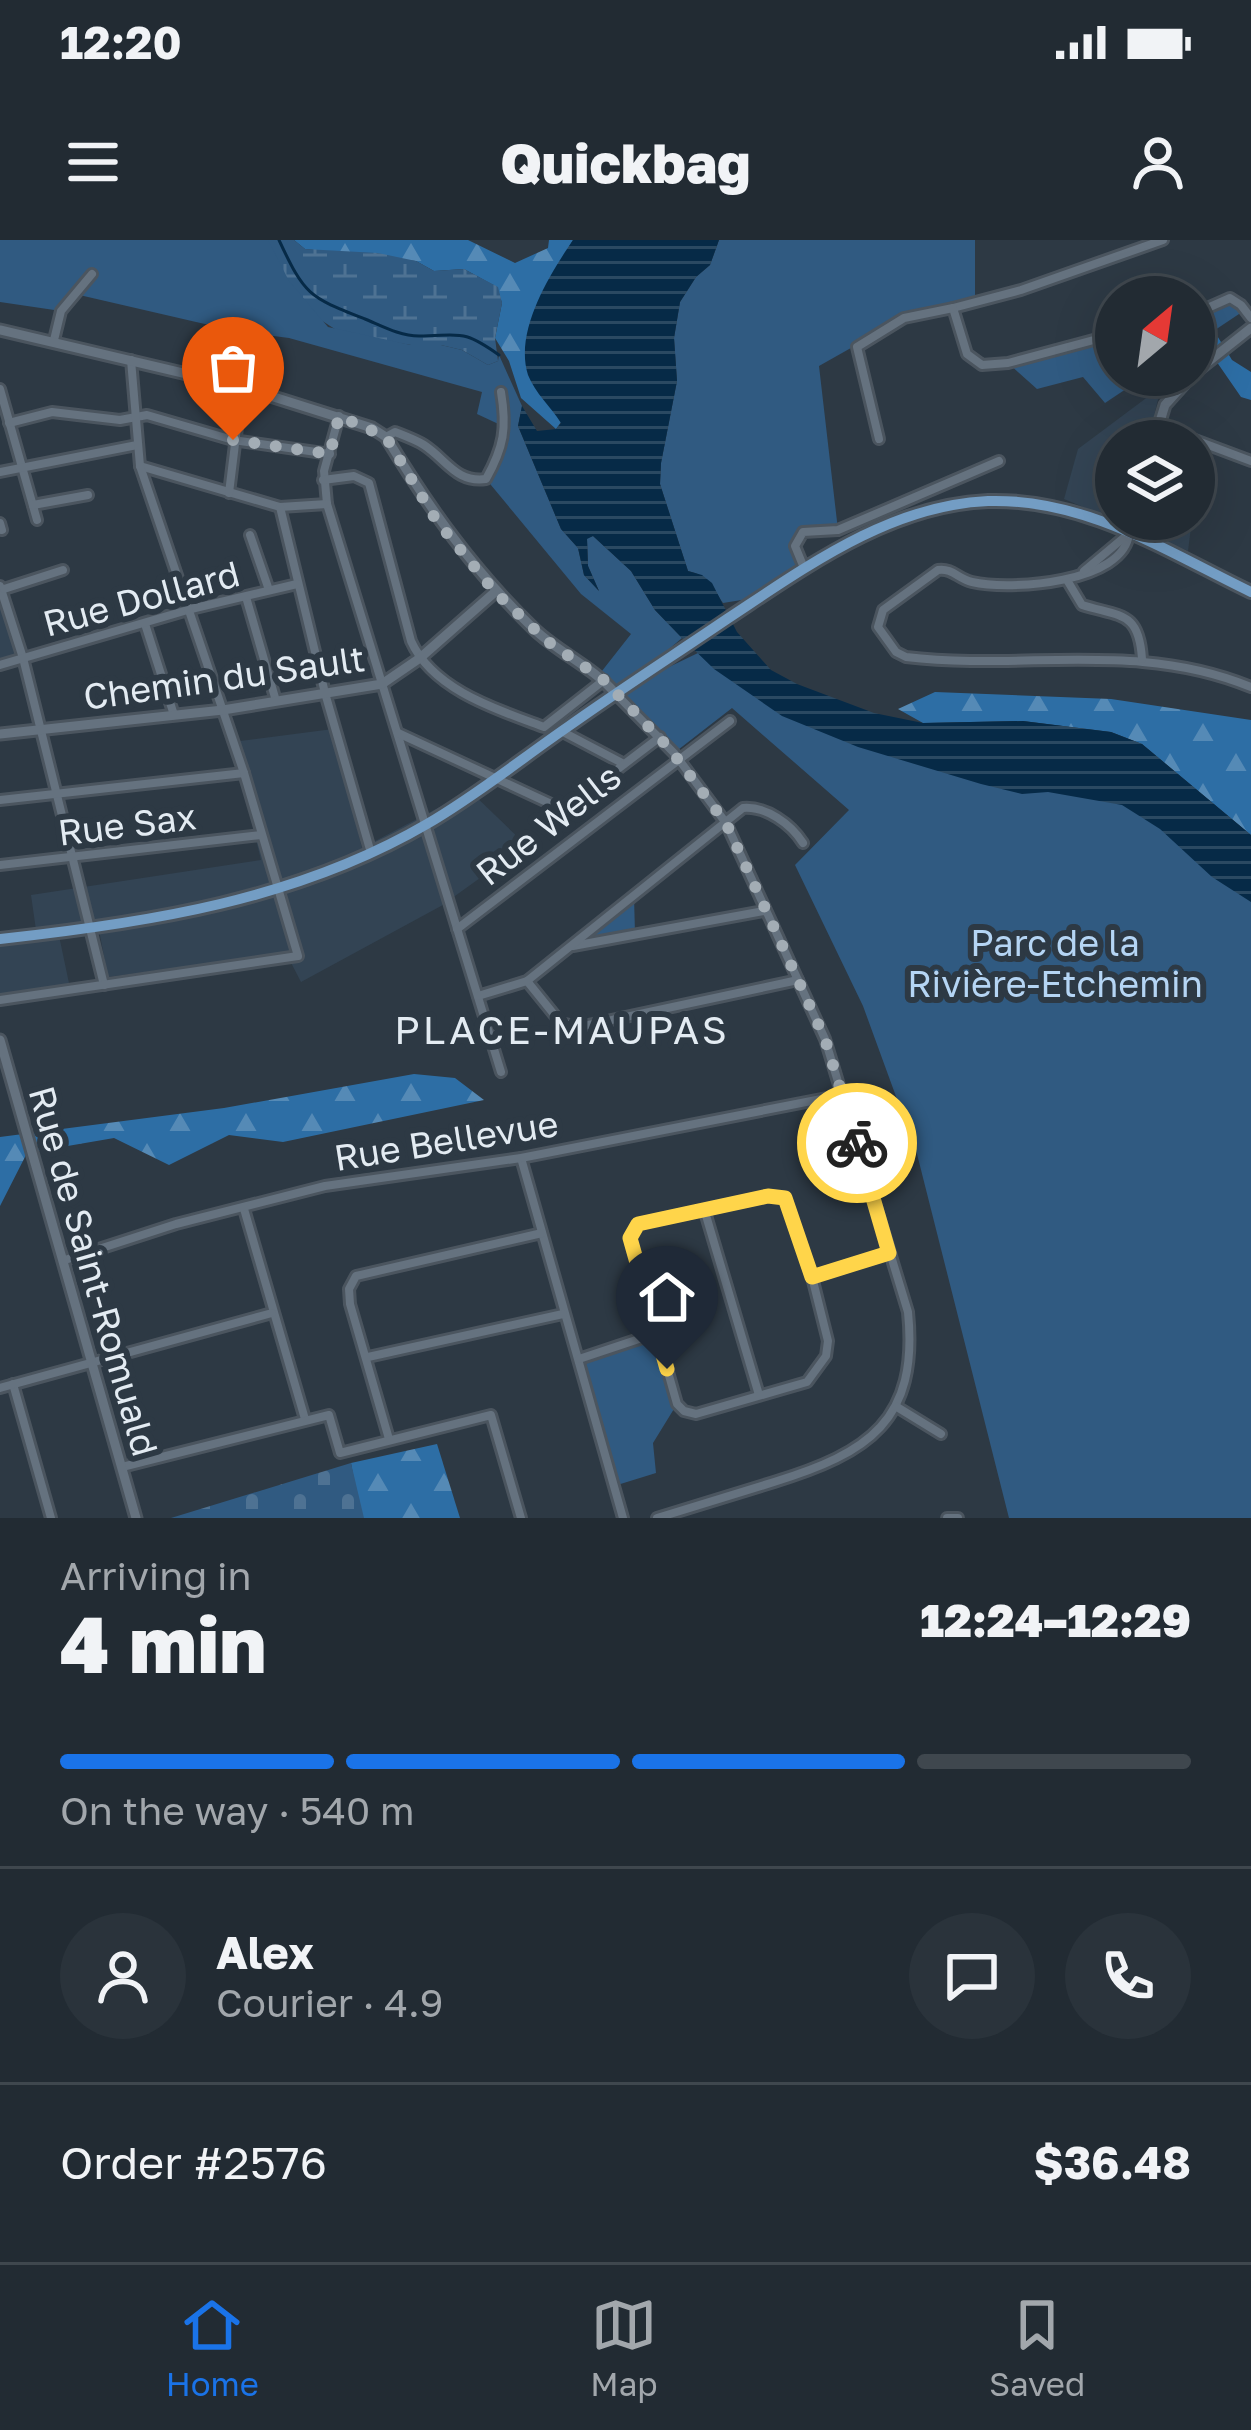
<!DOCTYPE html>
<html lang="en">
<head>
<meta charset="utf-8">
<style>
  :root { --surface:#222b33; --page:#2a333b; --text:#f1f3f6; --muted:#a2a7ac; --line:#3f474e; --accent:#1a73e8 }
  body { margin:0; font-family:"Golos Text",sans-serif; background:var(--page); color:var(--text); height:100vh; display:flex; flex-direction:column; font-size:45px; white-space:nowrap }
  * { box-sizing:border-box; margin:0 }
  p { font-size:39px; color:var(--muted) }
  .icon { flex:none; width:66px; height:66px; fill:none; stroke:currentColor; stroke-width:2; stroke-linecap:round; stroke-linejoin:round }
  .map { position:relative; height:1278px; overflow:hidden }
  .sheet { display:flex; flex-direction:column; background:var(--surface); flex:1 }
  .sheet>* { flex:none }
  .needle { width:78px; rotate:29deg }
  .controls { position:absolute; left:1095px; top:36px; display:grid; gap:24px }
  .controls a { display:grid; place-items:center; width:120px; height:120px; border-radius:50%; background:var(--surface); box-shadow:0 12px 48px #0002,0 0 0 3px var(--line); font-size:60px }
  .pin { position:absolute; display:grid; place-items:center; width:102px; height:102px; color:#fff; margin:-123px -51px; border-radius:50% 50% 50% 0; rotate:-45deg; box-shadow:0 0 12px #0007 }
  .pin .icon { rotate:45deg }
  .courier { position:absolute; display:grid; place-items:center; width:120px; height:120px; margin:-60px; border:9px solid #ffd54a; border-radius:50%; background:#fff; color:#222; box-shadow:0 3px 15px #0007 }
  .summary em { font-style:normal; font-weight:800 }
  .summary div { display:flex; flex-direction:column-reverse }
  .summary { display:flex; align-items:center; justify-content:space-between; height:204px; padding:0 60px }
  h1 { font-size:78px; font-weight:800; line-height:90px }
  .bar { display:grid; grid-template-columns:repeat(4,1fr); gap:18px 12px; align-content:center; height:144px; padding:0 60px }
  .bar i { height:15px; border-radius:9px; background:var(--line) }
  .bar .on { background:var(--accent) }
  .bar p { grid-column:span 4 }
  .line { display:flex; align-items:center; gap:30px; padding:0 60px; border-top:3px solid var(--line) }
  .line div { flex:1 }
  .round { display:grid; place-items:center; flex:none; width:126px; height:126px; border-radius:63px; background:var(--page) }
  .status { display:flex; justify-content:space-between; align-items:center; height:84px; padding:0 60px; background:var(--surface); direction:ltr }
  .status svg { height:33px; fill:currentColor }
  header { display:flex; justify-content:space-between; align-items:center; height:156px; padding:0 60px; background:var(--surface); font-size:54px; font-weight:800 }
  .tabs { display:flex; justify-content:space-around; align-items:center; height:168px; border-top:3px solid var(--line); background:var(--surface); font-size:33px; color:var(--muted) }
  .tabs a { display:grid; justify-items:center; gap:6px }
  .tabs .on { color:var(--accent) }
  .map>svg:first-child { display:block }
  .built { fill:#334454 }
  .forest { fill:url(#forest-firs) }
  .wetland { fill:url(#wetland-marsh) }
  .cemetery { fill:url(#cemetery-stones) }
  .park { fill:#305a81 }
  .water { fill:url(#water-rules) }
  .lines { fill:none; stroke-linecap:round; stroke-linejoin:round }
  .stream { stroke:#062a47; stroke-width:3 }
  .minor-casing { stroke:#4b555f; stroke-width:14 }
  .tertiary-casing { stroke:#4b555f; stroke-width:15 }
  .primary-casing { stroke:#4b555f; stroke-width:16 }
  .minor { stroke:#65727f; stroke-width:8 }
  .tertiary { stroke:#65727f; stroke-width:9 }
  .primary { stroke:#739dc4; stroke-width:10 }
  .done { stroke:#a3adb5; stroke-width:12; stroke-dasharray:0 21.6 }
  .route { stroke:#ffd54a; stroke-width:15 }
  .labels { text-anchor:middle; dominant-baseline:central; stroke-width:12; stroke-linejoin:round; paint-order:stroke }
  .street-label { font-size:36px; fill:#e3ebf2; stroke:#2d3944 }
  .park-label { font-size:36px; fill:#b5d5f4; stroke:#2d3944 }
  .neighbourhood-label { font-size:39px; letter-spacing:3px; fill:#e3ebf2; stroke:#2d3944 }
</style>
</head>
<body>
<div class="status"><b>12:20</b><svg viewBox="0 0 49 12"><path d="M0 12V9h3v3zM5 12V6h3v6zM10 12V3h3v9zM15 12V0h3v12zM26 1h20v11H26zM47 4h2v5h-2z"/></svg></div>
<header><svg class="icon" aria-label="menu" viewBox="0 0 24 24"><path d="M4 6h16M4 12h16M4 18h16"/></svg>Quickbag<svg class="icon" aria-label="person" viewBox="0 0 24 24"><circle cx="12" cy="8" r="4"/><path d="M4 21q1-7 8-7t8 7"/></svg></header>
<div class="map">
<svg width="1251" height="1278" viewBox="0 0 1251 1278">
  <defs>
    <pattern id="forest-firs" width="22" height="20" patternUnits="userSpaceOnUse" patternTransform="scale(3)"><rect width="22" height="20" fill="#2d6ea5"/><path d="M5 1l3.5 6h-7zM16 11l3.5 6h-7z" fill="#558ab6"/></pattern>
    <pattern id="wetland-marsh" width="20" height="14" patternUnits="userSpaceOnUse" patternTransform="scale(3)"><rect width="20" height="14" fill="#305a81"/><path d="M1 5h8M5 5V1M11 12h8M15 12V8" fill="none" stroke="#4e7293"/></pattern>
    <pattern id="cemetery-stones" width="16" height="16" patternUnits="userSpaceOnUse" patternTransform="scale(3)"><rect width="16" height="16" fill="#305a81"/><path d="M2 7V4a2 2 0 0 1 4 0v3zM10 15v-3a2 2 0 0 1 4 0v3z" fill="#4e7293"/></pattern>
    <pattern id="water-rules" width="6" height="5" patternUnits="userSpaceOnUse" patternTransform="scale(3)"><rect width="6" height="5" fill="#062a47"/><path d="M0 2.5h6" fill="none" stroke="#2a4962"/></pattern>
  </defs>
  <rect width="100%" height="100%" fill="#2d3944"/>
  <g class="built">
    <polygon points="1161,147 1148,201 1116,201 1116,279 1192,279 1188,311 1064,259 1078,209"/>
    <polygon points="0,346 23,418 0,425"/>
    <polygon points="333,489 362,608 470,551 526,605 441,666 301,742 286,713 108,737 98,685 58,691 70,748 0,762 0,692 36,690 31,655 261,620 232,502"/>
  </g>
  <g class="forest">
    <polygon points="294,0 468,0 515,23 548,8 549,0 573,0 533,74 555,173 561,182 556,189 521,158 509,121 495,98 502,63 497,47 464,29 434,31 416,21 305,9"/>
    <polygon points="1208,81 1232,120 1251,132 1251,160 1241,157 1203,102 1194,107 1194,84"/>
    <polygon points="935,452 1111,459 1251,480 1251,595 1142,504 1111,492 1023,481 923,483 898,469"/>
    <polygon points="414,834 455,838 484,860 283,902 229,895 169,925 114,898 27,913 0,966 0,897 224,868"/>
    <polygon points="437,1204 460,1278 361,1278 351,1223"/>
  </g>
  <polygon class="wetland" points="197,0 294,0 305,9 378,13 416,21 434,31 464,29 498,47 502,63 495,98 498,121 488,125 462,110 441,105 411,105 341,93"/>
  <polygon class="cemetery" points="351,1223 364,1278 171,1278"/>
  <g class="park">
    <polygon points="0,0 268,0 289,41 328,87 411,105 441,105 462,110 488,125 498,121 499,115 522,166 518,186 561,289 578,308 584,335 599,351 588,326 587,298 593,296 631,331 655,370 682,398 621,450 698,413 838,479 1084,525 1251,624 1251,1278 1009,1278 917,914 863,766 795,625 849,570 732,468 674,513 598,436 631,394 581,354 486,239 507,188 477,174 482,152 289,98 235,91 75,54 61,71 0,62"/>
    <path d="M 719,0 L 975,0 L 975,62 L 904,78 L 819,126 L 838,290 L 803,292 L 797,313 L 808,325 L 760,357 L 723,363 C 712,346 709,336 688,331 L 660,244 L 661,223 L 677,141 L 674,98 L 680,62 L 696,37 L 710,25 Z"/>
    <polygon points="1227,59 1245,70 1194,104 1194,74"/>
    <polygon points="1116,94 1116,135 1147,135 1105,163 1083,137 1037,149 1008,123"/>
    <polygon points="634,656 635,694 572,706"/>
    <polygon points="657,1093 677,1164 653,1203 656,1233 614,1246 579,1119"/>
  </g>
  <path class="water" d="M 573,0 L 719,0 L 710,25 L 696,37 L 680,62 L 674,98 L 677,141 L 661,223 L 660,244 L 688,331 L 702,335 L 712,343 L 737,392 L 771,430 L 797,444 L 874,473 L 923,483 L 1023,481 L 1111,492 L 1142,504 L 1251,595 L 1251,662 L 1212,637 L 1160,589 L 1122,565 L 1048,552 L 1022,554 L 981,544 L 858,507 L 782,476 L 714,429 L 682,398 L 655,370 L 631,331 L 593,296 L 587,299 L 588,326 L 599,351 L 584,335 L 578,308 L 561,289 L 518,186 L 522,166 L 537,191 L 556,189 L 561,183 C 551,167 535,153 528,135 C 514,91 550,34 573,0 Z"/>
  <g class="lines">
    <path class="stream" d="M 279,0 C 305,56 309,57 365,79 C 382,86 400,96 419,96 C 460,96 461,88 499,115"/>
    <defs>
      <g id="minor">
        <polyline points="1194,74 1230,58 1241,65 1251,78"/>
        <polyline points="1116,94 1008,123 982,125 967,114 953,68 1021,50 1163,0"/>
        <polyline points="54,100 61,71 92,34"/>
        <polyline points="0,149 37,280"/>
        <polyline points="339,176 324,231 327,264 501,832"/>
        <polyline points="9,183 52,172 120,180 147,175 233,200 330,214"/>
        <polyline points="1156,191 1179,194 1251,221"/>
        <path d="M 386,197 L 395,192 C 405,196 416,200 424,205 C 447,220 456,243 486,239 C 504,207 507,188 501,152"/>
        <polyline points="879,199 857,107 904,78 953,68"/>
        <polyline points="140,226 280,267 327,264"/>
        <polyline points="0,232 137,205"/>
        <path d="M 323,240 L 354,236 L 369,243 L 411,401 C 433,450 498,470 544,487 L 604,440"/>
        <polyline points="229,253 242,147"/>
        <polyline points="33,265 88,255"/>
        <polyline points="280,267 325,453 371,613"/>
        <polyline points="0,283 2,290"/>
        <path d="M 1129,293 C 1125,343 1010,351 972,342 C 958,339 953,328 938,330 L 883,370 L 878,387 L 896,412 L 906,417 C 1024,431 1137,400 1251,447"/>
        <polyline points="250,295 269,350"/>
        <polyline points="804,328 795,306 803,292 838,290 999,221"/>
        <polyline points="1084,331 1127,295"/>
        <path d="M 1067,340 L 1082,365 C 1121,377 1139,371 1142,419"/>
        <polyline points="0,346 23,418 104,745"/>
        <polyline points="4,349 63,330"/>
        <polyline points="246,357 276,461"/>
        <polyline points="145,384 174,475"/>
        <polyline points="0,425 191,369 297,344"/>
        <path d="M 616,454 L 674,513 L 726,583 L 825,799 L 908,1072 C 919,1181 868,1213 774,1242 C 735,1254 696,1266 657,1278"/>
        <polyline points="563,492 624,524"/>
        <polyline points="398,493 564,570 660,497"/>
        <polyline points="0,560 244,533"/>
        <polyline points="0,625 261,595"/>
        <polyline points="457,689 730,481"/>
        <polyline points="573,706 764,671"/>
        <polyline points="527,741 561,783 579,787 798,740"/>
        <path d="M 478,756 L 527,741 L 743,568 C 766,566 791,584 803,603"/>
        <polyline points="0,760 298,716 244,533 140,226 131,120"/>
        <polyline points="521,918 623,1278"/>
        <polyline points="244,969 305,1179"/>
        <polyline points="705,972 759,1155"/>
        <polyline points="65,1020 176,984 325,946 521,918 842,855"/>
        <polyline points="657,1093 630,998 638,984 768,956 785,958 812,1037 889,1013"/>
        <polyline points="368,1117 563,1074"/>
        <polyline points="579,1119 657,1093 677,1164 684,1171 696,1174 807,1142 826,1116 828,1101 812,1037"/>
        <polyline points="13,1144 51,1278"/>
        <polyline points="0,1148 272,1073"/>
        <polyline points="897,1167 941,1194"/>
        <polyline points="389,1199 350,1064 349,1049 356,1036 542,993"/>
        <polyline points="122,1227 329,1175 340,1213 491,1175 521,1278"/>
        <polyline points="947,1278 958,1278"/>
      </g>
      <g id="tertiary">
        <path d="M 0,90 L 242,147 L 372,188 L 386,197 C 429,268 474,331 534,389 C 559,413 593,427 615,453"/>
        <polyline points="1194,133 1251,88"/>
        <polyline points="1154,201 1165,165 1192,135"/>
        <polyline points="1129,292 1135,279"/>
        <polyline points="0,494 223,470 382,444 420,418 495,352"/>
        <polyline points="0,800 136,1278"/>
      </g>
      <path id="primary" d="M 0,699 C 147,683 297,660 427,584 C 477,555 521,519 569,486 C 621,449 674,415 727,379 C 806,327 890,265 988,261 C 1085,258 1166,311 1251,352"/>
    </defs>
    <use href="#minor" class="minor-casing"/>
    <use href="#tertiary" class="tertiary-casing"/>
    <use href="#primary" class="primary-casing"/>
    <use href="#minor" class="minor"/>
    <use href="#tertiary" class="tertiary"/>
    <use href="#primary" class="primary"/>
  </g>
  <g class="lines">
    <polyline class="done" points="233,200 330,214 339,176 386,197 436,280 495,352 547,401 604,440 669,508 726,583 825,799 857,903"/>
    <polyline class="route" points="667,1129 630,998 638,984 768,956 785,958 812,1037 889,1013 857,903"/>
  </g>
  <g class="labels">
    <g class="street-label">
      <text transform="translate(141 358) rotate(-15)">Rue Dollard</text>
      <text transform="translate(224 437) rotate(-8)">Chemin du Sault</text>
      <text transform="translate(127 584) rotate(-7)">Rue Sax</text>
      <text transform="translate(548 584) rotate(-38)">Rue Wells</text>
      <text transform="translate(446 900) rotate(-9)">Rue Bellevue</text>
      <text transform="translate(94 1031) rotate(74)">Rue de Saint-Romuald</text>
    </g>
    <g class="park-label">
      <text x="1055" y="702">Parc de la<tspan x="1055" dy="41">Rivière-Etchemin</tspan></text>
    </g>
    <g class="neighbourhood-label">
      <text x="562" y="789">PLACE-MAUPAS</text>
    </g>
  </g>
</svg>
<div class="controls">
<a><svg class="needle" viewBox="-14 -14 28 28"><path d="M0-13l5 13h-10z" fill="#e53935"/><path d="M0 13l5-13h-10z" fill="#a2a7ac"/></svg></a>
<a><svg class="icon" aria-label="layers" viewBox="0 0 24 24"><path d="M12 4l9 5-9 5-9-5zM3 14l9 5 9-5"/></svg></a>
</div>
<div class="pin" style="left:233px;top:200px;background:#ea580c"><svg class="icon" aria-label="bag" viewBox="0 0 24 24"><path d="M5 8h14l-1 12H6zM9 8a3 3 0 0 1 6 0"/></svg></div>
<div class="pin" style="left:667px;top:1129px;background:#1f2937"><svg class="icon" aria-label="home" viewBox="0 0 24 24"><path d="M3 11l9-7 9 7M6 9v11h12V9"/></svg></div>
<div class="courier" style="left:857px;top:903px"><svg class="icon" aria-label="bike" viewBox="0 0 24 24"><circle cx="6" cy="16" r="4"/><circle cx="18" cy="16" r="4"/><path d="M6 16l4-8h5l3 8M10 8l3 8H6M13 5h3"/></svg></div>
</div>
<section class="sheet">
<div class="summary"><div><h1>4 min</h1><p>Arriving in</p></div><em>12:24–12:29</em></div>
<div class="bar"><i class="on"></i><i class="on"></i><i class="on"></i><i></i><p>On the way · 540 m</p></div>
<div class="line" style="height:216px"><a class="round"><svg class="icon" aria-label="person" viewBox="0 0 24 24"><circle cx="12" cy="8" r="4"/><path d="M4 21q1-7 8-7t8 7"/></svg></a><div><b>Alex</b><p>Courier · 4.9</p></div><a class="round"><svg class="icon" aria-label="chat" viewBox="0 0 24 24"><path d="M4 5h16v11H9l-5 4z"/></svg></a><a class="round"><svg class="icon" aria-label="phone" viewBox="0 0 24 24"><path d="M5 4h4l2 5-3 2q2 4 5 5l2-3 5 2v4C11 20 4 13 5 4z"/></svg></a></div>
<div class="line" style="height:156px"><div>Order #2576</div><b>$36.48</b></div>
</section>
<nav class="tabs">
<a class="on"><svg class="icon" aria-label="home" viewBox="0 0 24 24"><path d="M3 11l9-7 9 7M6 9v11h12V9"/></svg>Home</a>
<a><svg class="icon" aria-label="map" viewBox="0 0 24 24"><path d="M3 6l6-2 6 2 6-2v14l-6 2-6-2-6 2zM9 4v14M15 6v14"/></svg>Map</a>
<a><svg class="icon" aria-label="saved" viewBox="0 0 24 24"><path d="M7 4h10v16l-5-4-5 4z"/></svg>Saved</a>
</nav>
</body>
</html>
